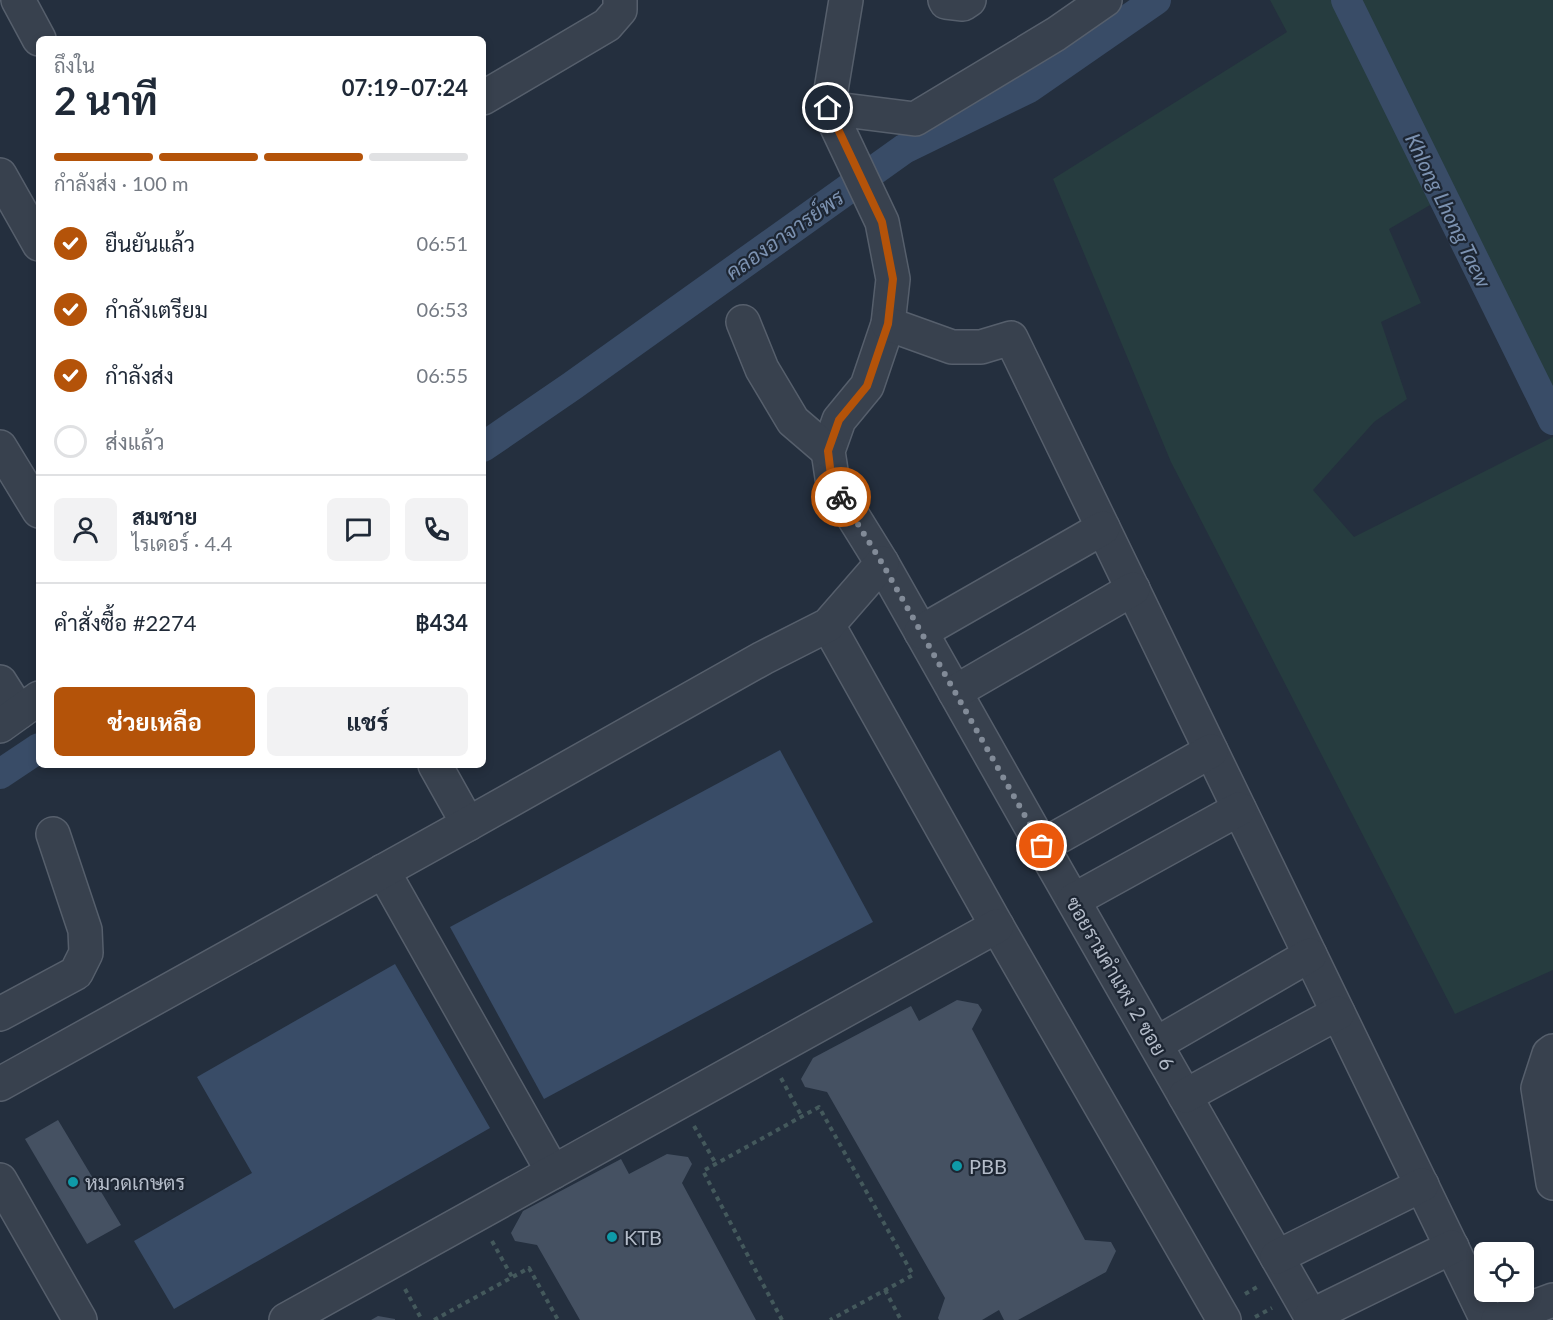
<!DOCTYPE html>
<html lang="th">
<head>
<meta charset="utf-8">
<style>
  :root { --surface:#fff; --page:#f2f2f3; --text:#1f2937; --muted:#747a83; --line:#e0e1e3; --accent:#b45309 }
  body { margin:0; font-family:Lato,Sarabun,sans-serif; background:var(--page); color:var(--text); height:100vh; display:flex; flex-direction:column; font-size:22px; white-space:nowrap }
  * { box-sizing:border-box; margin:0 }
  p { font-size:20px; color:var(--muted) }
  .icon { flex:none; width:33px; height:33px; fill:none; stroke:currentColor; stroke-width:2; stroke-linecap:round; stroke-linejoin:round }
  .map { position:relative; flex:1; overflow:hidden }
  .details { position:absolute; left:36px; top:36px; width:450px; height:732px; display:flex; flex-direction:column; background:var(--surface); border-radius:9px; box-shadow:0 3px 9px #0003 }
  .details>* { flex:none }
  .controls { position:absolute; left:1474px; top:1242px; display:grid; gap:12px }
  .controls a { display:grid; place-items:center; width:60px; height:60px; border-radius:9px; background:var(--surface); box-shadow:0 3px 9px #0003; font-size:30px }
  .pin { position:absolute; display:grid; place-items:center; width:51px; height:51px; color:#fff; margin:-26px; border:3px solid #fff; border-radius:50%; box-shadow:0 2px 6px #0007 }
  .courier { position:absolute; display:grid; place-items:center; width:60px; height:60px; margin:-30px; border:4px solid #b45309; border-radius:50%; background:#fff; color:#222; box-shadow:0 2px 8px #0007 }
  .overview em { font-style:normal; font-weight:700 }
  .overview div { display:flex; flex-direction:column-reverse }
  .overview { display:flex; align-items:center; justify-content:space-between; height:102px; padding:0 18px }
  h1 { font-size:39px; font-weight:700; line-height:45px }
  .bar { display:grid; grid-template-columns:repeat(4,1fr); gap:9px 6px; align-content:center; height:72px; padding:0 18px }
  .bar i { height:8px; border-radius:4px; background:var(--line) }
  .bar .on { background:var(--accent) }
  .bar p { grid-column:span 4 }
  .line { display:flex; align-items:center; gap:15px; padding:0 18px; border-top:2px solid var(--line) }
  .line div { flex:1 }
  .round { display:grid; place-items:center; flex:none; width:63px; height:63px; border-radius:9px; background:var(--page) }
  ol { padding:0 18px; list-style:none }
  li { display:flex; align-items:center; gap:18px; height:66px }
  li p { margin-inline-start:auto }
  li .icon { padding:6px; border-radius:50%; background:var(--accent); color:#fff; stroke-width:4 }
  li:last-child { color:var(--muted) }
  li i { width:33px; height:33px; border:3px solid var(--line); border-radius:50% }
  .primary-button { display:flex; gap:12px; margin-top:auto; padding:12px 18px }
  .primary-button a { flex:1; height:69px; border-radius:9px; background:var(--accent); color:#fff; font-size:24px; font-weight:700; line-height:69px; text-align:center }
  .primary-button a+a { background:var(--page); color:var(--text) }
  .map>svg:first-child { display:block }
  .green { fill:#263c3f }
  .water { fill:#394c67 }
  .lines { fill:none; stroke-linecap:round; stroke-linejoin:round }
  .canal { stroke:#394c67; stroke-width:30 }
  .building { fill:#455162 }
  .minor-casing { stroke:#565f6c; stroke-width:36 }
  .path { stroke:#44595c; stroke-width:4; stroke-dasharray:4.5 4.5; stroke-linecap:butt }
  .minor { stroke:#38414e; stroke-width:33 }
  .done { stroke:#828b98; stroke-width:6; stroke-dasharray:0 10.8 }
  .route { stroke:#b45309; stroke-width:8 }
  .culture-dot { fill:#0f9aa8; stroke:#1d2633; stroke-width:2 }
  .labels { text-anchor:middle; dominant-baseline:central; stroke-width:4.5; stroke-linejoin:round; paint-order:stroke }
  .street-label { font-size:20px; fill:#b4bcc9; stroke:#1d2633 }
  .poi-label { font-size:20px; fill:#b4bcc9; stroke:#1d2633; text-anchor:start }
  .water-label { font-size:21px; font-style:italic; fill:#7c92b1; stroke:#1d2633 }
</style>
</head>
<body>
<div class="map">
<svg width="1553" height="1320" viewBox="0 0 1553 1320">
  <rect width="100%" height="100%" fill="#242f3e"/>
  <polygon class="green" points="1270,0 1553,0 1553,390 1454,191 1389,229 1421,303 1381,322 1407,399 1374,422 1313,490 1354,537 1553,437 1553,970 1455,1014 1171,462 1053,179 1287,32"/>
  <g class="water">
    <polygon points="780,750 873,922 544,1099 450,927"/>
    <polygon points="395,964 490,1128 174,1309 134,1241 252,1173 197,1077"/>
  </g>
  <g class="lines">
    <g class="canal">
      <polyline points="1346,0 1553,420"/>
      <polyline points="483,447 572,386 904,149 1029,88 1156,0"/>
      <polyline points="0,774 39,748"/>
    </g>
  </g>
  <g class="building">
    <polygon points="957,1000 978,1004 982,1010 972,1029 1085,1240 1111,1242 1116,1251 1106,1272 1018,1320 1004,1320 999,1310 982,1320 939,1320 938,1318 945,1298 827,1092 805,1087 801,1079 813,1058 911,1006 919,1021"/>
    <polygon points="58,1120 121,1225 87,1244 25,1139"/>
    <polygon points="667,1154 688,1157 692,1164 682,1183 756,1320 580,1320 537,1245 515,1241 511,1233 523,1211 621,1159 629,1174"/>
    <polygon points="378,1316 395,1319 395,1320 371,1320"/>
  </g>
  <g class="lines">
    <defs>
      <g id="minor">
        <polyline points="18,0 39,39"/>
        <polyline points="846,0 828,108 882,222 893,279 888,324 867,386 839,420 828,451 833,484 882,563 1042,846 1313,1320"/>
        <polyline points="945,0 946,2 963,4 969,0"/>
        <polyline points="483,98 607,25 620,10 620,0"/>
        <polyline points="828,108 915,119 1056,34 1105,0"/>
        <polyline points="0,175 39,244"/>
        <polyline points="743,322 762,369 793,421 828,451"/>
        <polyline points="888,324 952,347 981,347 1011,338 1487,1320"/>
        <polyline points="0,447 39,511"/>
        <polyline points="828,625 997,926 1224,1320"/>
        <polyline points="921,632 1103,528"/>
        <polyline points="0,682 19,712"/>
        <polyline points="955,692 1133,589"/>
        <polyline points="0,726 39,698"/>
        <polyline points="435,765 468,824"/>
        <polyline points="1042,846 1211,751"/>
        <polyline points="383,871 553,1172"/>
        <polyline points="1074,900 1239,809"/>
        <polyline points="0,1014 76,973 86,953 85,930 53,834"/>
        <polyline points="1156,1044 1310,955"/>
        <polyline points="1553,1051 1549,1054 1538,1088 1553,1183"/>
        <polyline points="0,1084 468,824 763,658 828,625 882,563"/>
        <polyline points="1185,1096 1338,1013"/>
        <polyline points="0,1180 80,1320"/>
        <polyline points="1277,1257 1422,1185"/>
        <polyline points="1311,1316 1452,1247"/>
        <polyline points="286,1320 997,926"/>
        <polyline points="1498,1320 1553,1300"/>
      </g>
    </defs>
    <use href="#minor" class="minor-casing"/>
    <g class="path">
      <polyline points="781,1078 802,1117"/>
      <polyline points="694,1126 716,1164"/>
      <polyline points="492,1241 512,1277"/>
      <polyline points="405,1289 422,1320"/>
      <polyline points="885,1290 901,1320"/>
      <polyline points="1245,1294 1259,1286"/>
      <polyline points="1255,1317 1272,1308"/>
      <polyline points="434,1320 529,1268 558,1320"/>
      <polyline points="782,1320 703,1171 819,1107 913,1275 830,1320"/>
    </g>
    <use href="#minor" class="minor"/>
  </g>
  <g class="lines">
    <polyline class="done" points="841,497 882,563 1042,846"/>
    <polyline class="route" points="828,108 882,222 893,279 888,324 867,386 839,420 828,451 832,484 841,497"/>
  </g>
  <g class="culture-dot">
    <circle cx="957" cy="1166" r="6"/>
    <circle cx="73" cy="1182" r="6"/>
    <circle cx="612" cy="1237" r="6"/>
  </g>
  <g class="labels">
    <g class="street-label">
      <text transform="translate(1121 983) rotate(60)">ซอยรามคำแหง 2 ซอย 6</text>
    </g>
    <g class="poi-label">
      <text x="969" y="1166">PBB</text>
      <text x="85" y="1182">หมวดเกษตร</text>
      <text x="624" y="1237">KTB</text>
    </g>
    <g class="water-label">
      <text transform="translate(1449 210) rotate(64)">Khlong Lhong Taew</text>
      <text transform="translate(784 234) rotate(-35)">คลองอาจารย์พร</text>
    </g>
  </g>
</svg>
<div class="controls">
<a><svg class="icon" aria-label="locate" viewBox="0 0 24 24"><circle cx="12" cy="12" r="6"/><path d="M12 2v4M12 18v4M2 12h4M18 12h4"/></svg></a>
</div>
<div class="pin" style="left:1042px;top:846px;background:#ea580c"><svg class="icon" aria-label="bag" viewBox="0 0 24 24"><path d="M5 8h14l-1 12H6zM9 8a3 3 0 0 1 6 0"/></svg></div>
<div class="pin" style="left:828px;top:108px;background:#1f2937"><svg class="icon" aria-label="home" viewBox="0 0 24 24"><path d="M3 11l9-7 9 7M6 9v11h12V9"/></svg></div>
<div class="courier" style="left:841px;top:497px"><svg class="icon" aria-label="bike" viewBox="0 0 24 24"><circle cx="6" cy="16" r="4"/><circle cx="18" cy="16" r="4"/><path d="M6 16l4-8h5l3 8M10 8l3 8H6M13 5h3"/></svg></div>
<section class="details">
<div class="overview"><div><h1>2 นาที</h1><p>ถึงใน</p></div><em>07:19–07:24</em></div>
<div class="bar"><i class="on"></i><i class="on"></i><i class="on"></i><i></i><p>กำลังส่ง · 100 m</p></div>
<ol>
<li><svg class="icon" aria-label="check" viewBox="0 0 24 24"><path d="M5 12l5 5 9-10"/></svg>ยืนยันแล้ว<p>06:51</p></li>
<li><svg class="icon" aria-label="check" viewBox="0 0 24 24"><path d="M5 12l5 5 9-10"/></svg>กำลังเตรียม<p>06:53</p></li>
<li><svg class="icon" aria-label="check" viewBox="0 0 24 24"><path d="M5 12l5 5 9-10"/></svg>กำลังส่ง<p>06:55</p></li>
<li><i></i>ส่งแล้ว</li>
</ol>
<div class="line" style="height:108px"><a class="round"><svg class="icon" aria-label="person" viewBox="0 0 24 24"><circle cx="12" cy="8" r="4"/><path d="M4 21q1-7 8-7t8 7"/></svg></a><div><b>สมชาย</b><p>ไรเดอร์ · 4.4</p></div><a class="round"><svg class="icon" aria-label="chat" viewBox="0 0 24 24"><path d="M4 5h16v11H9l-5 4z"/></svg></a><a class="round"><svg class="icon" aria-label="phone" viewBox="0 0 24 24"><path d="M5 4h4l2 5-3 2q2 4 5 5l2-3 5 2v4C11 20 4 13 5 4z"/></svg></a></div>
<div class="line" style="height:78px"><div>คำสั่งซื้อ #2274</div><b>฿434</b></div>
<div class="primary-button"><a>ช่วยเหลือ</a><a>แชร์</a></div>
</section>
</div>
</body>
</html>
